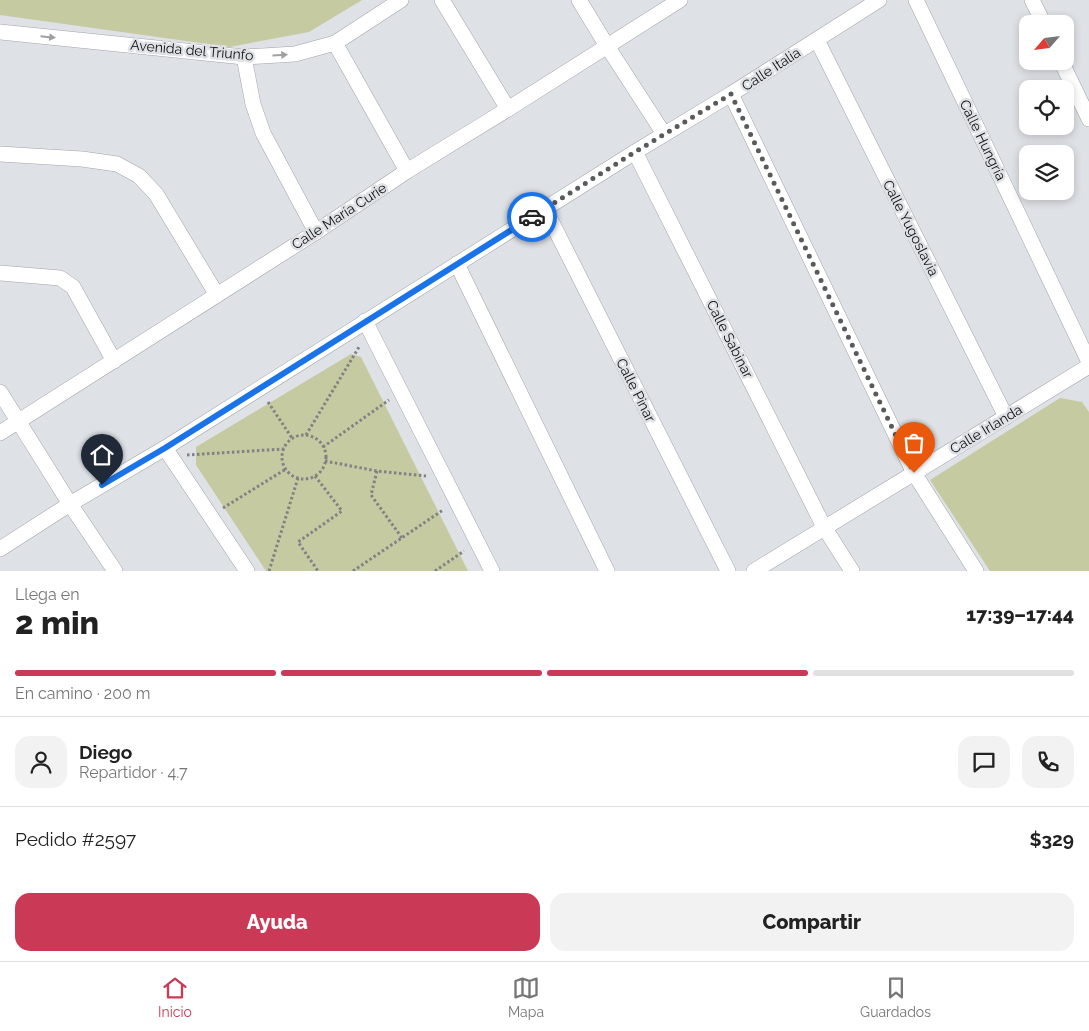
<!DOCTYPE html>
<html lang="es">
<head>
<meta charset="utf-8">
<style>
  :root { --surface:#fff; --page:#f2f2f2; --text:#222; --muted:#767676; --line:#e0e0e0; --accent:#ca3955 }
  body { margin:0; font-family:Raleway,sans-serif; background:var(--page); color:var(--text); height:100vh; display:flex; flex-direction:column; font-size:19px; white-space:nowrap }
  * { box-sizing:border-box; margin:0 }
  p { font-size:16px; color:var(--muted) }
  .icon { flex:none; width:28px; height:28px; fill:none; stroke:currentColor; stroke-width:2; stroke-linecap:round; stroke-linejoin:round }
  .map { position:relative; height:571px; overflow:hidden }
  .panel { display:flex; flex-direction:column; background:var(--surface); flex:1 }
  .panel>* { flex:none }
  .needle { width:32px; rotate:242deg }
  .fabs { position:absolute; left:1019px; top:15px; display:grid; gap:10px }
  .fabs a { display:grid; place-items:center; width:55px; height:55px; border-radius:10px; background:var(--surface); box-shadow:0 2px 8px #0003; font-size:25px }
  .pin { position:absolute; display:grid; place-items:center; width:42px; height:42px; color:#fff; margin:-51px -21px; border-radius:50% 50% 50% 0; rotate:-45deg; box-shadow:0 0 5px #0007 }
  .pin .icon { rotate:45deg }
  .courier { position:absolute; display:grid; place-items:center; width:50px; height:50px; margin:-25px; border:4px solid #1a73e8; border-radius:50%; background:#fff; color:#222; box-shadow:0 1px 6px #0007 }
  .head em { font-style:normal; font-weight:800 }
  .head div { display:flex; flex-direction:column-reverse }
  .head { display:flex; align-items:center; justify-content:space-between; height:85px; padding:0 15px }
  h1 { font-size:32px; font-weight:800; line-height:38px }
  .bar { display:grid; grid-template-columns:repeat(4,1fr); gap:8px 5px; align-content:center; height:60px; padding:0 15px }
  .bar i { height:6px; border-radius:4px; background:var(--line) }
  .bar .current { background:var(--accent) }
  .bar p { grid-column:span 4 }
  .line { display:flex; align-items:center; gap:12px; padding:0 15px; border-top:1px solid var(--line) }
  .line div { flex:1 }
  .round { display:grid; place-items:center; flex:none; width:52px; height:52px; border-radius:15px; background:var(--page) }
  .primary-button { display:flex; gap:10px; margin-top:auto; padding:10px 15px }
  .primary-button a { flex:1; height:58px; border-radius:15px; background:var(--accent); color:#fff; font-size:20px; font-weight:800; line-height:58px; text-align:center }
  .primary-button a+a { background:var(--page); color:var(--text) }
  .tab-bar { display:flex; justify-content:space-around; align-items:center; height:70px; border-top:1px solid var(--line); background:var(--surface); font-size:14px; color:var(--muted) }
  .tab-bar a { display:grid; justify-items:center; gap:2px }
  .tab-bar .current { color:var(--accent) }
  .map>svg:first-child { display:block }
  .green { fill:#c6caa0 }
  .lines { fill:none; stroke-linecap:round; stroke-linejoin:round }
  .street-casing { stroke:#a1a4a8; stroke-width:16 }
  .path { stroke:#808285; stroke-width:3; stroke-dasharray:2.5 2.5; stroke-linecap:butt }
  .street { stroke:#fff; stroke-width:15 }
  .oneway { fill:#9fa0a0 }
  .done { stroke:#585a5c; stroke-width:5; stroke-dasharray:0 9 }
  .route { stroke:#1a73e8; stroke-width:6 }
  .labels { text-anchor:middle; dominant-baseline:central; stroke-width:5; stroke-linejoin:round; paint-order:stroke }
  .street-label { font-size:14px; fill:#101112; stroke:#dee1e5 }
</style>
</head>
<body>
<div class="map">
<svg width="1089" height="571" viewBox="0 0 1089 571">
  <rect width="100%" height="100%" fill="#dee1e5"/>
  <g class="green">
    <polygon points="0,0 362,0 309,32 229,47 0,15"/>
    <polygon points="351,354 361,357 468,571 266,571 196,465 196,447"/>
    <polygon points="1060,398 1082,402 1089,412 1089,571 990,571 930,480"/>
  </g>
  <g class="lines">
    <defs>
      <g id="street">
        <polyline points="442,0 508,109"/>
        <polyline points="579,0 607,46 664,134"/>
        <polyline points="916,0 1089,362"/>
        <polyline points="1032,0 1044,24"/>
        <polyline points="0,32 244,57 295,54 335,43 401,0"/>
        <polyline points="817,40 1006,417"/>
        <polyline points="335,43 407,171"/>
        <polyline points="244,57 253,104 263,133 316,232"/>
        <polyline points="1061,61 1089,119"/>
        <polyline points="731,94 914,473 976,571"/>
        <polyline points="635,152 824,527 852,571"/>
        <polyline points="0,154 82,159 117,164 139,176 156,194 217,295"/>
        <polyline points="545,209 728,571"/>
        <polyline points="457,264 607,571"/>
        <polyline points="0,273 60,278 73,287 114,361"/>
        <polyline points="365,321 492,571"/>
        <polyline points="0,392 70,504 115,571"/>
        <polyline points="0,433 316,232 407,171 508,109 680,0"/>
        <polyline points="165,448 247,571"/>
        <polyline points="0,549 70,504 165,448 635,152 731,94 879,0"/>
        <polyline points="754,571 1089,366"/>
      </g>
    </defs>
    <use href="#street" class="street-casing"/>
    <g class="path">
      <polyline points="268,402 292,438"/>
      <polyline points="306,435 359,347"/>
      <circle cx="304" cy="457" r="22"/>
      <polyline points="323,447 389,400"/>
      <polyline points="187,455 284,449"/>
      <polyline points="325,461 377,471 426,476"/>
      <polyline points="377,471 371,495 402,538"/>
      <polyline points="315,476 342,511 298,542 318,571"/>
      <polyline points="223,508 286,469"/>
      <polyline points="269,571 298,478"/>
      <polyline points="353,571 443,510"/>
      <polyline points="435,571 464,551"/>
    </g>
    <use href="#street" class="street"/>
  </g>
  <defs><path id="oneway-solid" d="M-6-.8H1V-3.2L6.5 0L1 3.2V.8H-6Z" transform="scale(1.25)"/></defs>
  <g class="oneway">
    <use href="#oneway-solid" transform="translate(48 37) rotate(6)"/>
    <use href="#oneway-solid" transform="translate(280 55) rotate(-4)"/>
  </g>
  <g class="lines">
    <polyline class="done" points="532,217 635,152 731,94 914,473"/>
    <polyline class="route" points="102,485 165,448 532,217"/>
  </g>
  <g class="labels">
    <g class="street-label">
      <text transform="translate(192 50) rotate(5)">Avenida del Triunfo</text>
      <text transform="translate(771 69) rotate(-33)">Calle Italia</text>
      <text transform="translate(983 140) rotate(64)">Calle Hungría</text>
      <text transform="translate(339 216) rotate(-33)">Calle María Curie</text>
      <text transform="translate(911 228) rotate(63)">Calle Yugoslavia</text>
      <text transform="translate(730 339) rotate(63)">Calle Sabinar</text>
      <text transform="translate(636 390) rotate(63)">Calle Pinar</text>
      <text transform="translate(986 429) rotate(-31)">Calle Irlanda</text>
    </g>
  </g>
</svg>
<div class="fabs">
<a><svg class="needle" viewBox="-14 -14 28 28"><path d="M0-13l5 13h-10z" fill="#e53935"/><path d="M0 13l5-13h-10z" fill="#767676"/></svg></a>
<a><svg class="icon" aria-label="locate" viewBox="0 0 24 24"><circle cx="12" cy="12" r="6"/><path d="M12 2v4M12 18v4M2 12h4M18 12h4"/></svg></a>
<a><svg class="icon" aria-label="layers" viewBox="0 0 24 24"><path d="M12 4l9 5-9 5-9-5zM3 14l9 5 9-5"/></svg></a>
</div>
<div class="pin" style="left:914px;top:473px;background:#ea580c"><svg class="icon" aria-label="bag" viewBox="0 0 24 24"><path d="M5 8h14l-1 12H6zM9 8a3 3 0 0 1 6 0"/></svg></div>
<div class="pin" style="left:102px;top:485px;background:#1f2937"><svg class="icon" aria-label="home" viewBox="0 0 24 24"><path d="M3 11l9-7 9 7M6 9v11h12V9"/></svg></div>
<div class="courier" style="left:532px;top:217px"><svg class="icon" aria-label="car" viewBox="0 0 24 24"><path d="M5 17H2v-5l4-1 3-4h7l3 4 3 1v5h-3M9 17h6M6 11h13"/><circle cx="7" cy="17" r="2"/><circle cx="17" cy="17" r="2"/></svg></div>
</div>
<section class="panel">
<div class="head"><div><h1>2 min</h1><p>Llega en</p></div><em>17:39–17:44</em></div>
<div class="bar"><i class="current"></i><i class="current"></i><i class="current"></i><i></i><p>En camino · 200 m</p></div>
<div class="line" style="height:90px"><a class="round"><svg class="icon" aria-label="person" viewBox="0 0 24 24"><circle cx="12" cy="8" r="4"/><path d="M4 21q1-7 8-7t8 7"/></svg></a><div><b>Diego</b><p>Repartidor · 4.7</p></div><a class="round"><svg class="icon" aria-label="chat" viewBox="0 0 24 24"><path d="M4 5h16v11H9l-5 4z"/></svg></a><a class="round"><svg class="icon" aria-label="phone" viewBox="0 0 24 24"><path d="M5 4h4l2 5-3 2q2 4 5 5l2-3 5 2v4C11 20 4 13 5 4z"/></svg></a></div>
<div class="line" style="height:65px"><div>Pedido #2597</div><b>$329</b></div>
<div class="primary-button"><a>Ayuda</a><a>Compartir</a></div>
</section>
<nav class="tab-bar">
<a class="current"><svg class="icon" aria-label="home" viewBox="0 0 24 24"><path d="M3 11l9-7 9 7M6 9v11h12V9"/></svg>Inicio</a>
<a><svg class="icon" aria-label="map" viewBox="0 0 24 24"><path d="M3 6l6-2 6 2 6-2v14l-6 2-6-2-6 2zM9 4v14M15 6v14"/></svg>Mapa</a>
<a><svg class="icon" aria-label="saved" viewBox="0 0 24 24"><path d="M7 4h10v16l-5-4-5 4z"/></svg>Guardados</a>
</nav>
</body>
</html>
